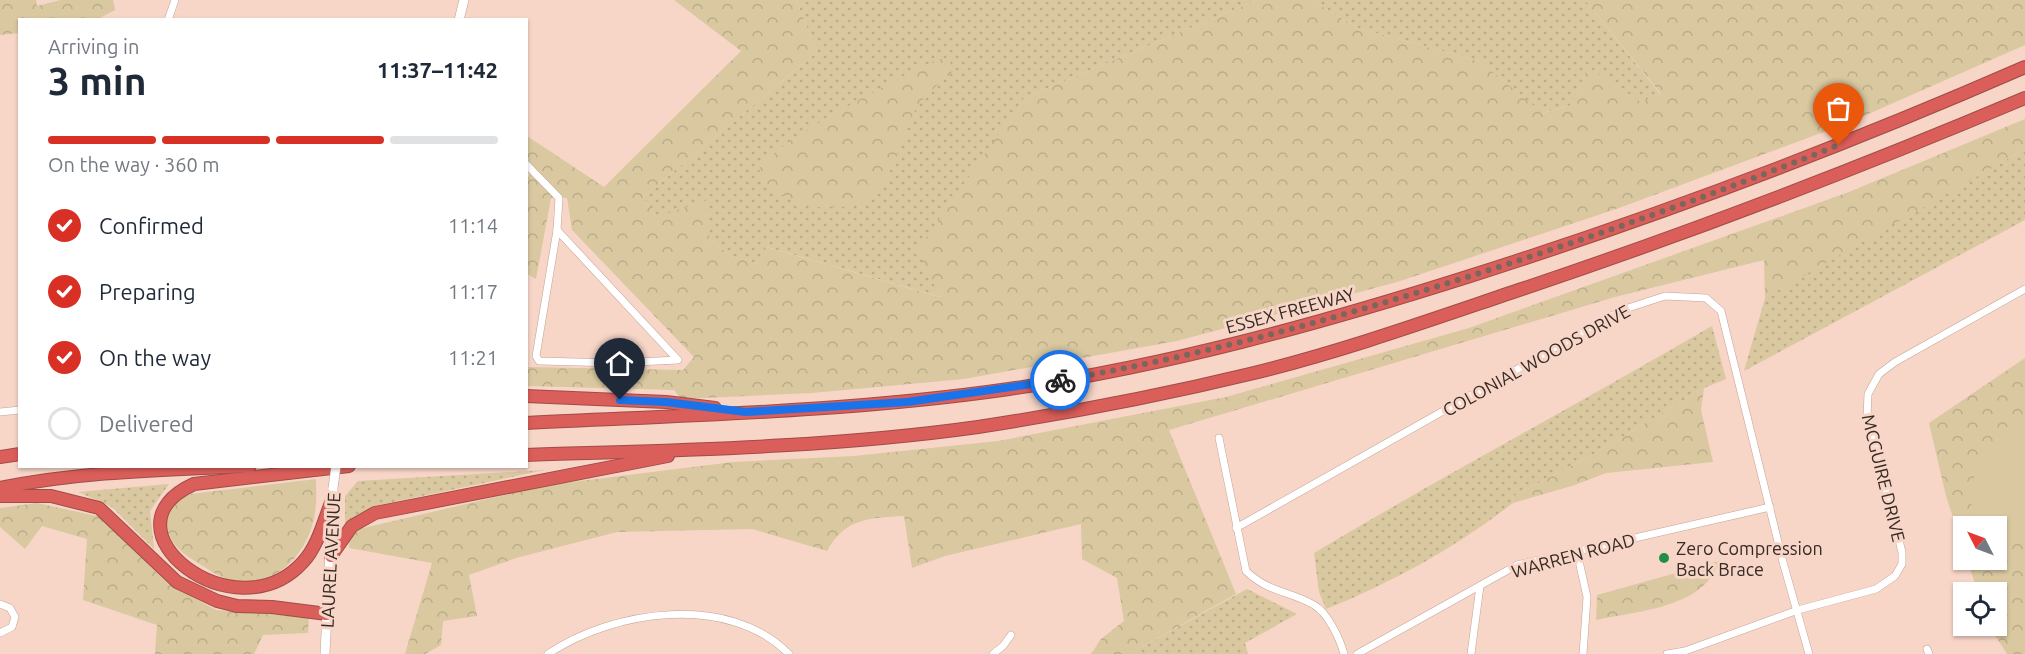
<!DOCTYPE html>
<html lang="en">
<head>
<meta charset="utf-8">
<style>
  :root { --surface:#fff; --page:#f2f2f3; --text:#1f2937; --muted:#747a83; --line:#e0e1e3; --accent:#d93025 }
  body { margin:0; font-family:Ubuntu,sans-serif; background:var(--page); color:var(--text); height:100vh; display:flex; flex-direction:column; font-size:22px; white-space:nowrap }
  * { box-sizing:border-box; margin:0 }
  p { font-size:20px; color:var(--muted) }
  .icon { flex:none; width:33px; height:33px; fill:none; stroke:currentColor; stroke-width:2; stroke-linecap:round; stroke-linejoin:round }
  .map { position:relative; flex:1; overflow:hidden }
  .panel { position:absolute; left:18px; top:18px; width:510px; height:450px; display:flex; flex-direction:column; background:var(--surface); border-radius:0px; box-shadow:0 2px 4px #0004 }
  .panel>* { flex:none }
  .needle { width:39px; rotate:312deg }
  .controls { position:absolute; left:1953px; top:516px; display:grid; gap:12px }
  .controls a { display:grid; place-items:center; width:54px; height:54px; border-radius:0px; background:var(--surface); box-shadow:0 2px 4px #0004; font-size:30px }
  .pin { position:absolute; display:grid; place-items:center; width:51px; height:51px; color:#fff; margin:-62px -26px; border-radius:50% 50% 50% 0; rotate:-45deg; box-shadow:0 0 6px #0007 }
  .pin .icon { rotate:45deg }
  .courier { position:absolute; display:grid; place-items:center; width:60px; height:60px; margin:-30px; border:4px solid #1a73e8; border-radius:50%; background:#fff; color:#222; box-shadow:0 2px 8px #0007 }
  .head em { font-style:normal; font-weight:600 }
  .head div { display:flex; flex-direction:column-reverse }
  .head { display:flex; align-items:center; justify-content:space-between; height:102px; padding:0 30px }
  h1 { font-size:39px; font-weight:600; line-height:45px }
  .bar { display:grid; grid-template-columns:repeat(4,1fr); gap:9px 6px; align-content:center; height:72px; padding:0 30px }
  .bar i { height:8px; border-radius:4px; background:var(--line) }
  .bar .on { background:var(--accent) }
  .bar p { grid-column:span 4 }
  ol { padding:0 30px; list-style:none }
  li { display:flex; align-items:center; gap:18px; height:66px }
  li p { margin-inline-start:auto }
  li .icon { padding:6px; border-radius:50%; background:var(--accent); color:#fff; stroke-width:4 }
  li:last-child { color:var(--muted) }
  li i { width:33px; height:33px; border:3px solid var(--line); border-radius:50% }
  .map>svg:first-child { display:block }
  .grass { fill:url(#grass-dots) }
  .forest { fill:url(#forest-crowns) }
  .pitch { fill:#d9c8a0 }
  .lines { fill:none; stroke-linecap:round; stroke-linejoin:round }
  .street-casing { stroke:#c2a395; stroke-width:8 }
  .secondary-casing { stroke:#c2a395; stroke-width:10 }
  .highway-casing { stroke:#a14c47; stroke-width:14 }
  .street { stroke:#fff; stroke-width:7 }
  .secondary { stroke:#fff; stroke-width:9 }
  .highway { stroke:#da5e5a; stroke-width:12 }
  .secondary-bridge-casing { stroke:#c2a395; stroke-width:10; stroke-linecap:butt }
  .secondary-bridge { stroke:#fff; stroke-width:9 }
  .done { stroke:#7a665d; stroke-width:6; stroke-dasharray:0 10.8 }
  .route { stroke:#1a73e8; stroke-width:8 }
  .poi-dot { fill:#218e47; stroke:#f7d6c8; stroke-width:2 }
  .labels { text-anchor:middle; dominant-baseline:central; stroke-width:6; stroke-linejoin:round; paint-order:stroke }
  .street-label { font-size:18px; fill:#362a24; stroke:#f7d6c8 }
  .poi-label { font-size:18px; fill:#362a24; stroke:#f7d6c8; text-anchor:start }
</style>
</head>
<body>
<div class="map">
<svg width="2025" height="654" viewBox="0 0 2025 654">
  <defs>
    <pattern id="grass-dots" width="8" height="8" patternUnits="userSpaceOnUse" patternTransform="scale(1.5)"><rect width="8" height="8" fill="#d9c8a0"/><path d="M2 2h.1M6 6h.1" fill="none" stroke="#bbac8a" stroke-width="1.8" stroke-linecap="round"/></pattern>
    <pattern id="forest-crowns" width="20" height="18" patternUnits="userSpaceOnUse" patternTransform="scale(1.5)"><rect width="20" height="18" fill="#d9c8a0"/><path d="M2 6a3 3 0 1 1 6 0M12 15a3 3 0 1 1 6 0" fill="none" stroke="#bbac8a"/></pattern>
  </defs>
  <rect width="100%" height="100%" fill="#f7d6c8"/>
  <g class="grass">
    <polygon points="796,0 1257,0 1024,98 941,297 767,247 759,264 732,257 709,239 656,217 643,197 817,52"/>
    <polygon points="1311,0 1585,0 1661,95 1641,102 1588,68 1572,105 1542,113 1479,61 1358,28"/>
    <polygon points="2025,149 2025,220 1744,371 1765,298 1774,291"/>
    <path d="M 1712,326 L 1726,379 L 1704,388 L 1592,455 L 1512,497 L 1513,503 C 1456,547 1394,582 1326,609 L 1319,592 L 1314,553 C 1445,475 1580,403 1712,326 Z"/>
    <polygon points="545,470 375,506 345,523 345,496 358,481"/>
    <polygon points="169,484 150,511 154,549 112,507 78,492"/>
    <polygon points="1247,589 1297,614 1245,643 1248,654 1129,654"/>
  </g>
  <g class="forest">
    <polygon points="0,0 36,0 37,6 61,0 113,0 115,10 98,19 20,20 19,33 0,35"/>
    <polygon points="674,0 796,0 817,52 643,197 656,217 707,200 709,239 732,257 759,264 766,247 940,297 917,251 1024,98 1257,0 1311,0 1358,28 1479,61 1543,113 1572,105 1588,67 1641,102 1661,94 1585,0 2025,0 2025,45 1848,123 1619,208 1397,282 1177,341 964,379 812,393 681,399 674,390 527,386 527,367 683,370 694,357 572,230 567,198 551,198 536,279 527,274 526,182 533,167 527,160 527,136 604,187 741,51"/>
    <path d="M 941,59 L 950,61 L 953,71 C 942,82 925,94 917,107 C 896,144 893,206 839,207 C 824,208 813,208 799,202 C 781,195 765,189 759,169 C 784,135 884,88 924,65 Z"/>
    <path d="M 2025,119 L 2025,149 L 1765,298 L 1764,260 L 1615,297 L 1169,430 L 1236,594 L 1129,654 L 1091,654 L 1101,639 L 1124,621 L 1117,578 L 1082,559 L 1081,524 L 945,556 L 912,568 L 904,516 C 869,518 845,518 827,551 L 752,529 L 617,532 L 516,558 L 469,575 L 477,616 L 443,621 L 441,645 L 425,654 L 405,654 L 432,563 L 349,548 L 349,538 L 355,530 L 547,485 L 733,462 L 854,456 L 998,441 L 1226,397 L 1469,328 L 1849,192 Z"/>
    <polygon points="2025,358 2025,654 2007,654 1989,626 1996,626 1996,592 1978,592 1967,560 1996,560 1996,526 1964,526 1963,548 1946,496 1929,423"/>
    <polygon points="1704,388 1701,410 1713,462 1606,473 1575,485 1513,503 1512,497 1592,455"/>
    <path d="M 316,479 C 316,490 317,501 315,512 C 311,548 279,587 239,583 C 226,581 209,570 198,563 C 182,553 171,545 166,526 C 163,513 174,503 182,495 Z"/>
    <polygon points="37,503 101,517 167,583 216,610 309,616 308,633 263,635 254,654 155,654 157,625 83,600 87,539 42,526 25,549 0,527 0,508"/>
    <path d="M 1719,561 C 1705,608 1637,611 1596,620 L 1597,595 Z"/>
  </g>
  <path class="pitch" d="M 2025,415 L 2025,530 L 1997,540 L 1996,526 L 1974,526 C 1964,477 1982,439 2025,415 Z"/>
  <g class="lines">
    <defs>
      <g id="street">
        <polyline points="168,20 175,0"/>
        <polyline points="526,164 559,198 557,230"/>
        <polygon points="557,230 678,360 616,363 539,361 536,356"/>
        <polyline points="0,412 20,410"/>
        <path d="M 1219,438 L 1246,571 C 1269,593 1290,591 1314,605 C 1328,613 1340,639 1344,654"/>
        <polyline points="1236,528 1622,310 1665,296 1706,298 1721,311 1783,562 1809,654"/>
        <polyline points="1577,552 1587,597 1583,654"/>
        <polyline points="0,604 10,608 15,617 12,627 0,633"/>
        <polyline points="1927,649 1929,654"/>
        <path d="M 548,654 C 613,610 729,593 789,654"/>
        <polyline points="993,654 1003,646 1011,635"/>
        <polyline points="1357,654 1517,565 1770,507"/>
        <polyline points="1471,654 1480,586"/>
        <polyline points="1667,654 1685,651 1798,610 1876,589 1895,576 1902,564 1902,552 1867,417 1868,394 1879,374 1895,362 2025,289"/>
      </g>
      <g id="secondary">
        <polyline points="459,20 464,0"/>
        <polyline points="325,654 333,488"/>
      </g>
      <g id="highway">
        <polyline points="526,396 666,402 715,408"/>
        <path d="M 526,423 C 687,415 849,412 1009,389 C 1166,366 1319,324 1470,276 C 1659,216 1844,146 2025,67"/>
        <path d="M 526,455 C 677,450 828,448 978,427 C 1070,413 1163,395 1254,373 C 1344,351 1433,319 1522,289 C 1692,232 1859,168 2025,98"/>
        <polyline points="0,457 20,454"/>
        <path d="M 0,488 C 82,471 167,470 250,466"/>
        <polyline points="0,496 51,496 99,508 177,582 217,601 237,606 272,607 327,614"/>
        <path d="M 332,500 C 324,520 318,546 303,562 C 235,637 96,528 194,484 L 349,466"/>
        <polyline points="331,556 352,526 375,513 668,456"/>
      </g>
    </defs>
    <use href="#street" class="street-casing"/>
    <use href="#secondary" class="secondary-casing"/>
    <use href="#highway" class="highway-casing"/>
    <use href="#street" class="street"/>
    <use href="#secondary" class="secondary"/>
    <use href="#highway" class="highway"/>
    <defs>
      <polyline id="secondary-bridge" points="333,488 336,466"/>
    </defs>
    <use href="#secondary-bridge" class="secondary-bridge-casing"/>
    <use href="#secondary-bridge" class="secondary-bridge"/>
  </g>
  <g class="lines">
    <path class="done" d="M 1060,380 C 1203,356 1342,317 1480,273 C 1601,234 1721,192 1839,145"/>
    <polyline class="route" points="620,400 666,402 746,412 907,402 1060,380"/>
  </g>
  <circle class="poi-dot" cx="1664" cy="558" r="6"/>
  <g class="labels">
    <g class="street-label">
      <text transform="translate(1290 310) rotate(-15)">ESSEX FREEWAY</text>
      <text transform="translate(1536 360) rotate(-29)">COLONIAL WOODS DRIVE</text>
      <text transform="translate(1884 478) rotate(76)">MCGUIRE DRIVE</text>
      <text transform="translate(1573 555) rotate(-15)">WARREN ROAD</text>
      <text transform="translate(330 560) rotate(-87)">LAUREL AVENUE</text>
    </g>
    <g class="poi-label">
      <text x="1676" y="548">Zero Compression<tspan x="1676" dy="21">Back Brace</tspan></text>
    </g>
  </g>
</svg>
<div class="controls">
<a><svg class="needle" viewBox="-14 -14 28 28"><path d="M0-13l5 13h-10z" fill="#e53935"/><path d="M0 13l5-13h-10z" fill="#747a83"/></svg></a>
<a><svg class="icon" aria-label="locate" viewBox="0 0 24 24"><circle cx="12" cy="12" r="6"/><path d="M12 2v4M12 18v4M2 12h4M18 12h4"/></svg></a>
</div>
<div class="pin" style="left:1839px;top:145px;background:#ea580c"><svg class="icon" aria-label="bag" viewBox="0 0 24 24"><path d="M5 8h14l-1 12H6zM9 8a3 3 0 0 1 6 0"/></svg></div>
<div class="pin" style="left:620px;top:400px;background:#1f2937"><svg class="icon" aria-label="home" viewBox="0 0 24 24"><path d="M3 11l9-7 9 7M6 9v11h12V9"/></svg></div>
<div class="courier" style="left:1060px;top:380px"><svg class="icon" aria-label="bike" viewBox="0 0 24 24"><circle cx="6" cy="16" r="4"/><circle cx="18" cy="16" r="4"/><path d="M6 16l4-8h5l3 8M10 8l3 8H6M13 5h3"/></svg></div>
<section class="panel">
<div class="head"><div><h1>3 min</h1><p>Arriving in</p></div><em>11:37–11:42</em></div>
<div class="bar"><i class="on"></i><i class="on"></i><i class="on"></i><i></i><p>On the way · 360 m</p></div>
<ol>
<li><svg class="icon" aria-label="check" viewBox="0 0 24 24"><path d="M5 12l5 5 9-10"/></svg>Confirmed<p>11:14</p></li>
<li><svg class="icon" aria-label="check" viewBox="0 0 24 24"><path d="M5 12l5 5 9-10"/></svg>Preparing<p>11:17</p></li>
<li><svg class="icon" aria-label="check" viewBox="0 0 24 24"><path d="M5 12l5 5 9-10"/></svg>On the way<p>11:21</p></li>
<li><i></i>Delivered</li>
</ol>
</section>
</div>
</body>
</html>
